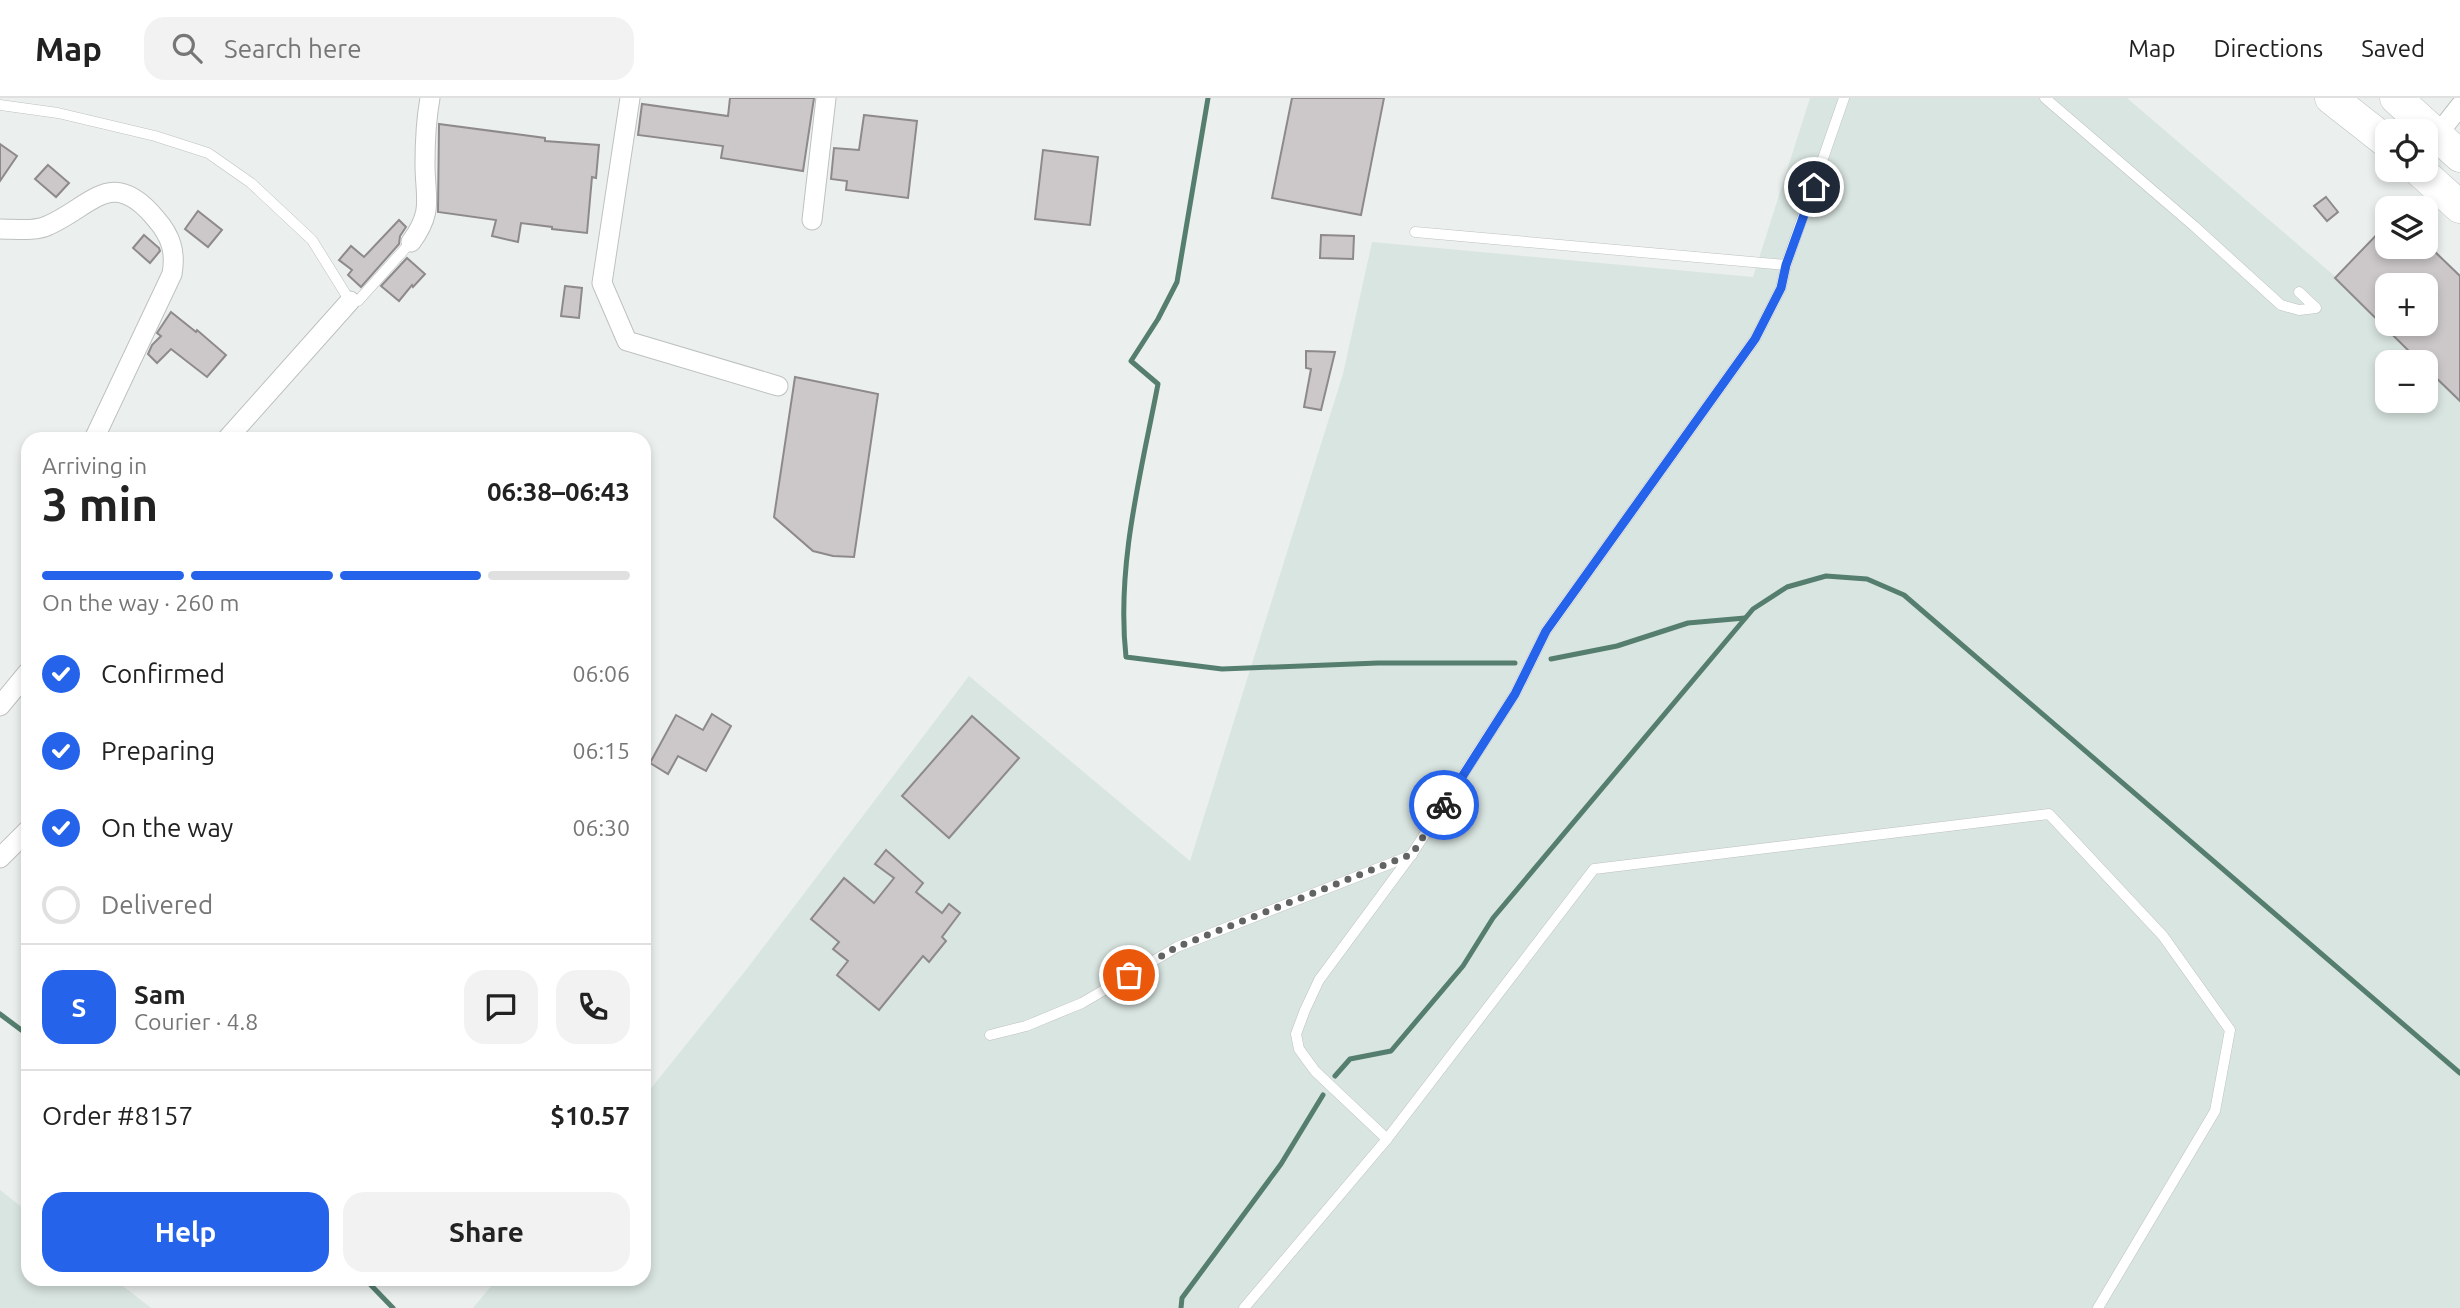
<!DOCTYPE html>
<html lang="en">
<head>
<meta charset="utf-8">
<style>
  :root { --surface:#fff; --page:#f2f2f2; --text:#222; --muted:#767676; --line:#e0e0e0; --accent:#2563eb }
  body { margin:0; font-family:Ubuntu,sans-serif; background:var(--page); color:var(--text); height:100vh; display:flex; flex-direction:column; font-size:26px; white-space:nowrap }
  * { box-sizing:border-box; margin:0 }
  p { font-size:23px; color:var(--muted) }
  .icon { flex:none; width:38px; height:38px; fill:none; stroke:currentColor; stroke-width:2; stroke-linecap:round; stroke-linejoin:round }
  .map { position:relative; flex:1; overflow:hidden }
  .drawer { position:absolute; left:21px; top:334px; width:630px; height:854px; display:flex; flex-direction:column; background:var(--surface); border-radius:21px; box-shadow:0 4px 10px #0003 }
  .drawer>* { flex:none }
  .tools { position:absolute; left:2375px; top:21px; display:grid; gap:14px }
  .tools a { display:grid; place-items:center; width:63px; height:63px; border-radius:14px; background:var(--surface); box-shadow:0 4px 10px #0003; font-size:35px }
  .pin { position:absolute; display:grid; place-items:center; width:60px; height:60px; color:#fff; margin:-30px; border:4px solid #fff; border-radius:50%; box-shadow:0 2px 7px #0007 }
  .courier { position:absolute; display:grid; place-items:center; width:70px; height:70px; margin:-35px; border:5px solid #2563eb; border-radius:50%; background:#fff; color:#222; box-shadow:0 2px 9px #0007 }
  .overview em { font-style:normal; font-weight:600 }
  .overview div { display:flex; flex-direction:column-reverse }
  .overview { display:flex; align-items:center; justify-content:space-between; height:119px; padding:0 21px }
  h1 { font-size:46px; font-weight:600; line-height:52px }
  .bar { display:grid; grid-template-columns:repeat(4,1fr); gap:10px 7px; align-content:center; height:84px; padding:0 21px }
  .bar i { height:9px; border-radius:5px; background:var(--line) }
  .bar .current { background:var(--accent) }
  .bar p { grid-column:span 4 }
  .line { display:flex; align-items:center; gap:18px; padding:0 21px; border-top:2px solid var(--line) }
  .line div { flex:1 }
  .round { display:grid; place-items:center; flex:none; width:74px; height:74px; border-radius:21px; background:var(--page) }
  ol { padding:0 21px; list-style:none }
  li { display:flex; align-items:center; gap:21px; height:77px }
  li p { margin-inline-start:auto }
  li .icon { padding:7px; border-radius:50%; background:var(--accent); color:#fff; stroke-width:4 }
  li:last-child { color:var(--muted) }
  li i { width:38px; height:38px; border:4px solid var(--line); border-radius:50% }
  .cta { display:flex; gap:14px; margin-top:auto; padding:14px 21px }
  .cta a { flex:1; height:80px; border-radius:21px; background:var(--accent); color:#fff; font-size:28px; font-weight:600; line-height:80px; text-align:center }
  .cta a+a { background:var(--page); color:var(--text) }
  header { display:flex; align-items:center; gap:42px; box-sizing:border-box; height:98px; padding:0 35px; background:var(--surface); border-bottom:2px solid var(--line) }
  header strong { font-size:33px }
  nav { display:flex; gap:38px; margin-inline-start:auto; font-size:24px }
  .search { width:490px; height:63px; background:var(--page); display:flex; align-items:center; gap:18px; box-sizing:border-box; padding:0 24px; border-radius:21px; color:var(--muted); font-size:26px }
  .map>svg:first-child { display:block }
  .built { fill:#d9e5e0; fill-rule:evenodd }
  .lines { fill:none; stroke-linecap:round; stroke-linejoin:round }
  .stream { stroke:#557e6e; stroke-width:5 }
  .building { fill:#ccc8ca; stroke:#8e8a8c; stroke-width:2; fill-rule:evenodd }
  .lane-casing { stroke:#bdc1bf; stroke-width:11 }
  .street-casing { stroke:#bdc1bf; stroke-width:21 }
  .primary-casing { stroke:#bdc1bf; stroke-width:33 }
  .lane { stroke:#fff; stroke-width:10 }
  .street { stroke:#fff; stroke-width:19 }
  .primary { stroke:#fff; stroke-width:32 }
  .done { stroke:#626463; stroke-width:7; stroke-dasharray:0 12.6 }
  .route { stroke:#2563eb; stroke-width:9 }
</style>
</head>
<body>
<header>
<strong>Map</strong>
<div class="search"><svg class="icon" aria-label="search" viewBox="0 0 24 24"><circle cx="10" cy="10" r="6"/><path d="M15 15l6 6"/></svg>Search here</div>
<nav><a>Map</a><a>Directions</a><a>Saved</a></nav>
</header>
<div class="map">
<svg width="2460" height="1210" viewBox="0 0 2460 1210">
  <rect width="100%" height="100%" fill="#ebefee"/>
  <g class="built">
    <path d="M 1810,0 L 2127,0 L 2387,223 L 2387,226 L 2391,226 L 2460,285 L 2460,1210 L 473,1210 L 497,1181 L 644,1181 L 644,999 L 746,872 L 969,578 L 1190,763 L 1343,276 L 1372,144 L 1753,179 ZM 2387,264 L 2426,264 L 2426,303 L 2387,303 Z"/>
    <polygon points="0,1092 28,1114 28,1181 114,1181 151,1210 0,1210"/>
  </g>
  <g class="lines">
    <g class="stream">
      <path d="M 1208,0 L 1177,184 L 1158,221 L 1131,263 L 1158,286 C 1141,375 1116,468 1126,559 L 1222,571 L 1378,565 L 1515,565"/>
      <polyline points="1551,561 1617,548 1688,525 1745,520"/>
      <polyline points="0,916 28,937"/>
      <polyline points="1335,978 1350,961 1391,953 1463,868 1493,820 1753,511 1787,489 1826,478 1867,481 1904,497 2460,975"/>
      <polyline points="365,1181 393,1210"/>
      <polyline points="1181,1210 1182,1200 1281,1066 1323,997"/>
    </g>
  </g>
  <g class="building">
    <polygon points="730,0 814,0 803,73 721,60 723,48 638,37 642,6 728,18"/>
    <polygon points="1292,0 1384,0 1361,117 1272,100"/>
    <polygon points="864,17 917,23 908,100 846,92 847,83 831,81 834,50 859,52"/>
    <polygon points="439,26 545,40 545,43 599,47 596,80 592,79 587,135 552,131 552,129 521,125 518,144 492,138 496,122 438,114"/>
    <polygon points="0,46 17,58 0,83"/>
    <polygon points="1043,52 1098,59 1090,127 1035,121"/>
    <polygon points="48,67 69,85 56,99 35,81"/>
    <polygon points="2326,99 2338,114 2327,123 2314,108"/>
    <polygon points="198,113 222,132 208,149 185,131"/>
    <polygon points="399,122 406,129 400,138 399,146 361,189 348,177 352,172 339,162 351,148 364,159"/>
    <path d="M 2387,126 L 2387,149 L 2430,149 L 2460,178 L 2460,303 L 2426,270 L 2426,264 L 2420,264 L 2335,180 ZM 2387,187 L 2426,187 L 2426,226 L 2387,226 Z"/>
    <polygon points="144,137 159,150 160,153 150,165 133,150"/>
    <polygon points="1321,137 1354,138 1353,161 1320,160"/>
    <polygon points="407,160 425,176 413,189 412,187 399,203 381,188"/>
    <polygon points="565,188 582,190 579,220 561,218"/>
    <polygon points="171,214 196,234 197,232 226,257 207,279 171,251 157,265 148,256 152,247 161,238 157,235"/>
    <polygon points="1306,253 1335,254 1321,312 1304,309 1311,271 1306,270"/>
    <polygon points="795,279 878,296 854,459 833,458 813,453 774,419"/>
    <polygon points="712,616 731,628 706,673 678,658 668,676 650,665 676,617 703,632"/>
    <polygon points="972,618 1019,660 949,740 902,698"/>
    <polygon points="886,752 923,785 916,794 942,815 949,806 960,815 942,839 946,843 929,864 923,858 879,912 837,877 848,863 833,851 839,844 811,821 844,780 874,805 894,780 875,766"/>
  </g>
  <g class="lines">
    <defs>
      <g id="lane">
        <polyline points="2045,0 2194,128 2281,207 2299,212 2316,210 2299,194"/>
        <polyline points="0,7 58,15 155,38 208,55 251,85 312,142 350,203 358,203 411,144"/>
        <polyline points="1415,134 1786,167"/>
        <polyline points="990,937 1026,928 1082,905 1177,849 1412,757"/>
        <polyline points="1387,1041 1315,973 1299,951 1296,936 1305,912 1319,882 1412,756 1515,596 1546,533 1755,241 1781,190 1786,167 1844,0"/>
        <polyline points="1244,1210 1387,1041 1594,771 2049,716 2163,838 2230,932 2215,1013 2098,1210"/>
      </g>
      <g id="street">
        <polyline points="630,0 602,185 627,243 778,288"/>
        <polyline points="2438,36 2460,8"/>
        <polyline points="812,122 826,0"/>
        <path d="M 0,131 C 15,131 35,134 49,127 C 93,107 112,68 156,121 C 171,138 176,154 172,176 L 94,341"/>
        <path d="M 411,144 C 434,113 425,100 425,66 C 425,44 426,22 430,0"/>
        <polyline points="227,341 350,203"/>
        <polyline points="0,608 28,574"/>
        <polyline points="0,760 28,732"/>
      </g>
      <g id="primary">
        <polyline points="2331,0 2387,44"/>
        <polyline points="2396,0 2460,58"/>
        <polyline points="2419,72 2460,109"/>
      </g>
    </defs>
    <use href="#lane" class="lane-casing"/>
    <use href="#street" class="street-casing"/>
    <use href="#primary" class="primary-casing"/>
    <use href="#lane" class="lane"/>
    <use href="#street" class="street"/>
    <use href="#primary" class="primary"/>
  </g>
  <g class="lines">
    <polyline class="done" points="1129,877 1177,849 1412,756 1444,707"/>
    <polyline class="route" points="1444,707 1515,596 1546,533 1755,241 1781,190 1786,167 1814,89"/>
  </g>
</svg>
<div class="tools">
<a><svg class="icon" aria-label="locate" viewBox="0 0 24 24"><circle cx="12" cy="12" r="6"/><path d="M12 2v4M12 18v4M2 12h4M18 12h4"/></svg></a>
<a><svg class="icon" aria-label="layers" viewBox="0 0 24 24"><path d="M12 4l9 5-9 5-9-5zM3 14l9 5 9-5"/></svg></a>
<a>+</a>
<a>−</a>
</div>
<div class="pin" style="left:1129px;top:877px;background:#ea580c"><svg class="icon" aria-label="bag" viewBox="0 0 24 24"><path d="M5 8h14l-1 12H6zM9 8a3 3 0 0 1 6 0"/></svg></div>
<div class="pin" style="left:1814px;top:89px;background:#1f2937"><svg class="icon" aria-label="home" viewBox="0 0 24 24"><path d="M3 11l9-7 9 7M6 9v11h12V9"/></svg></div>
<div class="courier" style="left:1444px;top:707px"><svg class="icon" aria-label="bike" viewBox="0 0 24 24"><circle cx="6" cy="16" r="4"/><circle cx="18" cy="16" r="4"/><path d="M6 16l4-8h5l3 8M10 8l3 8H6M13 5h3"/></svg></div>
<section class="drawer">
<div class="overview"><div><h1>3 min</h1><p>Arriving in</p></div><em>06:38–06:43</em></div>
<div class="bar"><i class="current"></i><i class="current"></i><i class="current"></i><i></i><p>On the way · 260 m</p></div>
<ol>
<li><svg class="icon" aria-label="check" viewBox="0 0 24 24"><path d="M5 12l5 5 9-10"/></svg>Confirmed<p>06:06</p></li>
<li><svg class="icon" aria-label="check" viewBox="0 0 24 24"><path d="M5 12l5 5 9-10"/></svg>Preparing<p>06:15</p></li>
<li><svg class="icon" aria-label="check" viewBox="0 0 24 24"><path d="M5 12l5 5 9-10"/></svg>On the way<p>06:30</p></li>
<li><i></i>Delivered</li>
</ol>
<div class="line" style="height:126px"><b class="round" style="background:var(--accent);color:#fff">S</b><div><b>Sam</b><p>Courier · 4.8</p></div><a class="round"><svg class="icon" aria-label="chat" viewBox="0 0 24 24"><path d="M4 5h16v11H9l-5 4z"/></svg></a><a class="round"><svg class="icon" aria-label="phone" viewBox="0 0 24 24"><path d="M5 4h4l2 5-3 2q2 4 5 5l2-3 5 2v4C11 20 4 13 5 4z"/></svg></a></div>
<div class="line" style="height:91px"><div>Order #8157</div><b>$10.57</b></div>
<div class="cta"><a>Help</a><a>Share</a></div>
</section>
</div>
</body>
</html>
